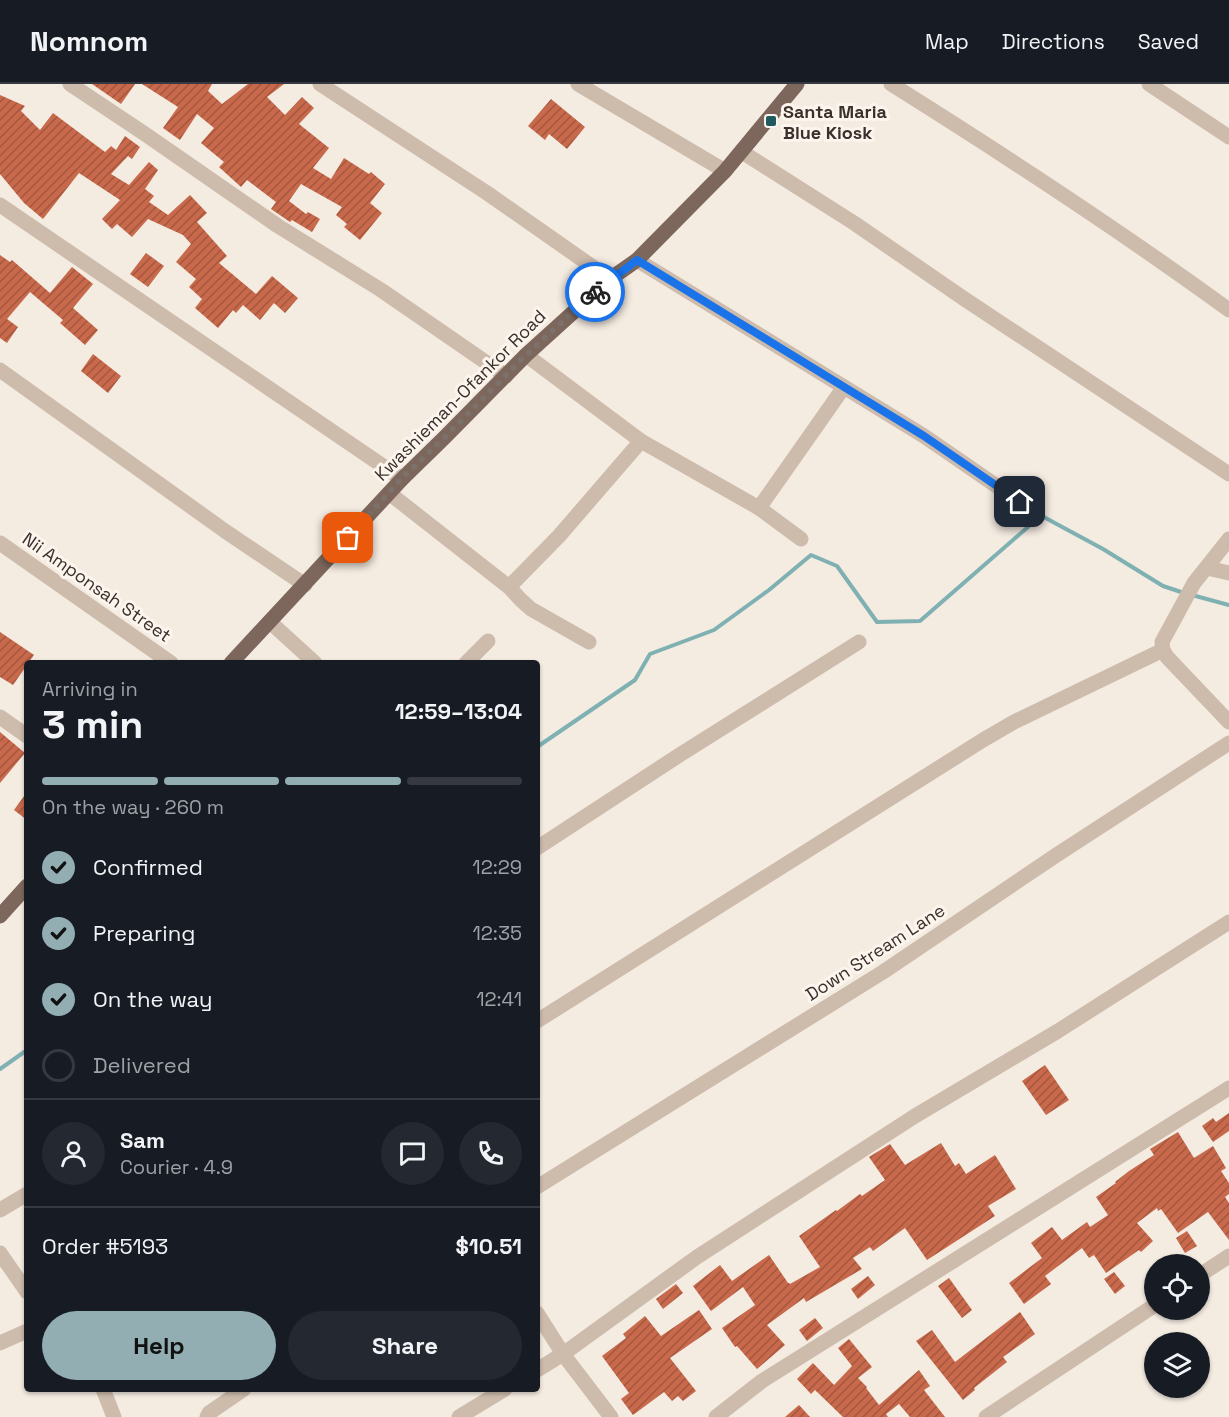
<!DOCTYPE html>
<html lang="en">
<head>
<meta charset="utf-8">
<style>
  :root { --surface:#171b24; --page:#242831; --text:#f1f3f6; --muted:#9ea1a6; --line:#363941; --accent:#92aeb2 }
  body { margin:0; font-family:"Space Grotesk",sans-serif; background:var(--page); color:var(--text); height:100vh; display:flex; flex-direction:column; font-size:22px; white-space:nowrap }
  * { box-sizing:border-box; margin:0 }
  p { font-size:20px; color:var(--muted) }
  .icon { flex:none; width:33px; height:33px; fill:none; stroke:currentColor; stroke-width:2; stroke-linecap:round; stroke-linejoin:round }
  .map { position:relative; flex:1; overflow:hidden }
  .sheet { position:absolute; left:24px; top:576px; width:516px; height:732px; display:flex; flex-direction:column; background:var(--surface); border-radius:6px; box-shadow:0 2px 4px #0004 }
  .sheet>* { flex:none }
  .fabs { position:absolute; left:1144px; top:1170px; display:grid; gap:12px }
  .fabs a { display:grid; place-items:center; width:66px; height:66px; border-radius:50%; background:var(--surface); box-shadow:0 2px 4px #0004; font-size:30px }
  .pin { position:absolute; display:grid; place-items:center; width:51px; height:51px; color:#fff; margin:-26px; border-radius:12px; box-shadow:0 3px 9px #0006 }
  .courier { position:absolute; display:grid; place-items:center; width:60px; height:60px; margin:-30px; border:4px solid #1a73e8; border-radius:50%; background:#fff; color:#222; box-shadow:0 2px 8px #0007 }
  .head em { font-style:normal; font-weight:700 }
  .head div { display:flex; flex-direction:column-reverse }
  .head { display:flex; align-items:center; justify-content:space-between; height:102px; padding:0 18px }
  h1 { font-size:39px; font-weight:700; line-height:45px }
  .bar { display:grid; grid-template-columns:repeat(4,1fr); gap:9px 6px; align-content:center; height:72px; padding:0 18px }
  .bar i { height:8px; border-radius:4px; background:var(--line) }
  .bar .active { background:var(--accent) }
  .bar p { grid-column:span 4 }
  .line { display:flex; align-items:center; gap:15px; padding:0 18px; border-top:2px solid var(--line) }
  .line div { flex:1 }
  .round { display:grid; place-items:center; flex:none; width:63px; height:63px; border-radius:32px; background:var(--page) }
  ol { padding:0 18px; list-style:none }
  li { display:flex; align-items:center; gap:18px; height:66px }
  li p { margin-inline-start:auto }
  li .icon { padding:6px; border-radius:50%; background:var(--accent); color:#111; stroke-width:4 }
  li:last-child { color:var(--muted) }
  li i { width:33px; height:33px; border:3px solid var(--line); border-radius:50% }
  .cta { display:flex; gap:12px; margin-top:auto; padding:12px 18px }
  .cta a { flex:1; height:69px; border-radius:36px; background:var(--accent); color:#111; font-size:24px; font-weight:700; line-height:69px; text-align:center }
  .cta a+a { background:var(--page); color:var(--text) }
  header { display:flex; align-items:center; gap:36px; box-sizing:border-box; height:84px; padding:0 30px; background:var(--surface); border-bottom:2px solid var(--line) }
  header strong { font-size:28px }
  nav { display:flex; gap:33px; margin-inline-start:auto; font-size:21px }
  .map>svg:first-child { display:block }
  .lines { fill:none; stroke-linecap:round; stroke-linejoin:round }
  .stream { stroke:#7fb0b2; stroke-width:4 }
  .building { fill:url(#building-hatch) }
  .minor { stroke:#cdbbac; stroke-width:15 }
  .major { stroke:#7d675c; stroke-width:15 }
  .done { stroke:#7c716b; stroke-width:6; stroke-dasharray:0 10.8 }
  .route { stroke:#1a73e8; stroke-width:8 }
  .poi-dot { fill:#1f5a5e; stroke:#fbf5ee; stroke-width:2 }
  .labels { text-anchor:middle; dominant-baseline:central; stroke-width:6; stroke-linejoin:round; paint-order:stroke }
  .poi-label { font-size:18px; font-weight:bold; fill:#3b302b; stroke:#fbf5ee; text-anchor:start }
  .street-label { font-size:18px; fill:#3b302b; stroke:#fbf5ee }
</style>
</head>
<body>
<header>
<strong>Nomnom</strong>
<nav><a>Map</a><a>Directions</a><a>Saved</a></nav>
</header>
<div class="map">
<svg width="1229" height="1333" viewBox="0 0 1229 1333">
  <defs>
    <pattern id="building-hatch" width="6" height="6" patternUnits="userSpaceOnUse" patternTransform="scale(1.5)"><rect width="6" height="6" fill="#c8694b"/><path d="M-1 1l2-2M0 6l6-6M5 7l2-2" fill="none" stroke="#a4573f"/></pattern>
  </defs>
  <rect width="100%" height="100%" fill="#f4ebe1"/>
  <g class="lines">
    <g class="stream">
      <polyline points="1192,511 1229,521"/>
      <polyline points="537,663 635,596 650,570 714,546 769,506 811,471 837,482 877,538 920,537 1028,443 1040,431 1103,465 1163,502 1184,509"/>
      <polyline points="0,985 27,966"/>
    </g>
  </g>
  <g class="building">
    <polygon points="92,0 135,0 121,20"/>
    <polygon points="142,0 212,0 208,7 222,20 248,0 284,0 267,13 285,31 302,13 314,24 299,40 329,64 313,84 331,95 344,74 369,90 371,88 385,100 370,119 382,129 360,156 344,143 347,140 336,131 342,123 301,100 289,117 306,130 308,128 320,135 312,148 292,136 290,138 271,125 276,118 247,96 241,103 219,83 224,78 201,59 214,44 197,30 180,56 163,44 178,23"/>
    <polygon points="0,11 25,22 21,27 40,46 53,29 105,68 111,62 116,66 125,52 140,63 132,75 128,72 111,90 129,101 149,78 158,86 145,105 154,112 149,118 168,131 190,111 207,129 197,138 227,172 219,179 256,210 272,192 298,214 285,229 274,219 260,236 243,221 236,229 233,226 218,244 195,224 202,215 189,203 196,195 176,178 191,160 183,151 148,135 132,153 117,140 112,145 102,135 120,116 79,89 43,135 24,119 0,90"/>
    <polygon points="551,15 585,43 567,65 549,50 545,56 528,42"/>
    <polygon points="146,169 164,182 148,203 130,190"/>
    <polygon points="0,171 10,178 12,176 50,209 72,183 93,200 73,224 98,246 85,261 60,239 63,236 30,208 7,235 18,243 7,259 0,254"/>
    <polygon points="93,270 121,292 108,309 81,287"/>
    <polygon points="0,548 34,571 13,601 0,593"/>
    <polygon points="0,648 25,669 0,699"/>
    <polygon points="27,708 27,736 14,726"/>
    <polygon points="1045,981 1069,1016 1046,1031 1022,997"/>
    <polygon points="1229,1029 1229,1047 1213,1058 1202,1042 1213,1034 1216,1038"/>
    <polygon points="1178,1048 1194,1074 1213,1062 1226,1084 1221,1087 1229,1099 1229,1110 1225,1113 1229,1119 1229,1156 1208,1128 1178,1149 1161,1125 1158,1127 1157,1124 1137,1139 1153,1157 1141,1168 1139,1166 1106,1189 1094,1171 1089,1174 1082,1164 1045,1192 1051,1200 1024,1220 1009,1199 1042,1174 1031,1159 1052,1143 1062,1156 1087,1138 1090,1143 1108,1131 1096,1113 1116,1099 1115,1098 1129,1087 1154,1071 1150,1065"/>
    <polygon points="941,1059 955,1082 959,1079 966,1090 995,1071 1016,1105 988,1122 995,1132 927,1176 905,1144 873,1167 870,1163 853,1174 862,1185 806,1218 804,1214 767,1241 785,1261 757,1285 737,1262 735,1263 722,1244 755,1221 743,1203 711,1227 693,1202 720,1181 732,1197 769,1171 788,1199 789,1199 790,1200 820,1183 799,1152 836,1126 837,1127 860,1110 862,1112 885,1096 869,1073 890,1060 905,1081"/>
    <polygon points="1187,1147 1197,1162 1185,1169 1176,1154"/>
    <polygon points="1114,1188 1125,1202 1115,1210 1104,1195"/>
    <polygon points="868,1192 875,1201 858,1215 851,1205"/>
    <polygon points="949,1194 972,1226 962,1234 938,1202"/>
    <polygon points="676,1200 683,1209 663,1225 656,1215"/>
    <polygon points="699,1226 712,1245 670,1274 696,1307 683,1317 678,1312 672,1317 664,1308 633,1331 621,1315 629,1309 602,1272 626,1254 623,1250 645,1232 661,1252"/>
    <polygon points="1020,1228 1035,1250 1003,1273 1007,1278 974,1304 975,1306 963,1316 916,1257 932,1246 955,1278"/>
    <polygon points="815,1234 823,1244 807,1257 799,1246"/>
    <polygon points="849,1255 872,1283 858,1294 867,1303 866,1304 879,1321 919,1286 930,1302 924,1306 945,1333 910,1333 899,1320 886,1330 888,1333 843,1333 815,1306 811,1310 797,1295 813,1279 834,1301 852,1282 838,1264"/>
    <polygon points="799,1321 810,1333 785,1333"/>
  </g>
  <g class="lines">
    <g class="minor">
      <polyline points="70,0 145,50 278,142 381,206 506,292"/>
      <polyline points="320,0 487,109 610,195"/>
      <polyline points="578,0 725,87"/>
      <path d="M 891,0 C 1006,72 1119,146 1229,226"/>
      <polyline points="1149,0 1229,53"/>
      <polyline points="742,68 854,139 963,214 1229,390"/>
      <polyline points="0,121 402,395"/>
      <polyline points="637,176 924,352 1020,418"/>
      <polyline points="526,271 641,357 759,424 801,455"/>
      <polyline points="0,286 225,447 305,501"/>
      <polyline points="389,409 509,503 521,516 531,525 589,558"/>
      <polyline points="759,424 844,303"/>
      <polyline points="1229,455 1194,499 1162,558 1163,566 1167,573 1229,638"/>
      <polyline points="0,459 171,579"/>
      <polyline points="1207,484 1229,489"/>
      <polyline points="509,503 559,452 641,357"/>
      <polyline points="270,538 315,579"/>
      <polyline points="466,579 488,557"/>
      <polyline points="0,633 27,652"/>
      <polyline points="537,764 681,670 859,558"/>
      <polyline points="537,937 983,656 1014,638 1163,566"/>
      <polyline points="537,1103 883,888 1058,770 1229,659"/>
      <polyline points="0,1126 27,1110"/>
      <polyline points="0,1169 27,1208"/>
      <polyline points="1200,1191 1229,1172"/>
      <polyline points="537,1229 563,1270 611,1333"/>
      <polyline points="0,1259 27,1247"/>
      <polyline points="537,1286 563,1270 697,1173 782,1118 915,1032 1058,947 1229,838"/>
      <polyline points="103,1305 114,1333"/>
      <polyline points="207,1333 209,1329 244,1305"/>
      <polyline points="459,1333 505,1305"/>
      <polyline points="716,1333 762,1297 1229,1004"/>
      <polyline points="986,1333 1155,1221"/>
    </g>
    <g class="major">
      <polyline points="231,579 402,395 444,354 526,271 610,195 637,176 725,87 797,0"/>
      <polyline points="0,832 27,802"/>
    </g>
  </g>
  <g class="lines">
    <polyline class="done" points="348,454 402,394 444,354 526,271 595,208"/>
    <polyline class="route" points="595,208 637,176 924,352 1020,418"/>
  </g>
  <rect class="poi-dot" x="765" y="31" width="12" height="12" rx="3"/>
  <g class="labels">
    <g class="poi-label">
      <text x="783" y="27">Santa Maria<tspan x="783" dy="21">Blue Kiosk</tspan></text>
    </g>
    <g class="street-label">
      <text transform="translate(460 311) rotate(-45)">Kwashieman-Ofankor Road</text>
      <text transform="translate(97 503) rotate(35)">Nii Amponsah Street</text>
      <text transform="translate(875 868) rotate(-33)">Down Stream Lane</text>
    </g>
  </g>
</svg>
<div class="fabs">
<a><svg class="icon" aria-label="locate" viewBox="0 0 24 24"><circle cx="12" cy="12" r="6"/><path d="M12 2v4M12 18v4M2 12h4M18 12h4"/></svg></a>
<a><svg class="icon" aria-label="layers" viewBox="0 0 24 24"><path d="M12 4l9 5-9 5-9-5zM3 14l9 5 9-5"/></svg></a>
</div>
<div class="pin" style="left:348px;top:454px;background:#ea580c"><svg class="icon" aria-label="bag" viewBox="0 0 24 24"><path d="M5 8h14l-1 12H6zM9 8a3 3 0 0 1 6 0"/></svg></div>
<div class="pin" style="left:1020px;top:418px;background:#1f2937"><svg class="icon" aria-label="home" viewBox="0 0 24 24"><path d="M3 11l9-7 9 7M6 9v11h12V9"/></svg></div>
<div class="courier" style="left:595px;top:208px"><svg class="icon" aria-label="bike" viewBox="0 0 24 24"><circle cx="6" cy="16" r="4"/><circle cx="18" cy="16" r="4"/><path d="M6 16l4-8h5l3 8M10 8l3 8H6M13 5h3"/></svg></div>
<section class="sheet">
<div class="head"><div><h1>3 min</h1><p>Arriving in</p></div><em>12:59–13:04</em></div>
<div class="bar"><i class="active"></i><i class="active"></i><i class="active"></i><i></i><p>On the way · 260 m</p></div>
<ol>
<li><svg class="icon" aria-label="check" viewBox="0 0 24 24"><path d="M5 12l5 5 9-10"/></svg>Confirmed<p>12:29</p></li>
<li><svg class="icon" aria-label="check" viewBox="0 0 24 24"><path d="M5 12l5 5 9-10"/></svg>Preparing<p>12:35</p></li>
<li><svg class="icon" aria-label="check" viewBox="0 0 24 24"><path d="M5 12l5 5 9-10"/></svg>On the way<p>12:41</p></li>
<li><i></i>Delivered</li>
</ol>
<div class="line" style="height:108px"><a class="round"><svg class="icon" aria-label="person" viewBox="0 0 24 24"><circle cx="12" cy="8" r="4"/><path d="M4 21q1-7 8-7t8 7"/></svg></a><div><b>Sam</b><p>Courier · 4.9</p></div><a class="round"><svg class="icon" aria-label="chat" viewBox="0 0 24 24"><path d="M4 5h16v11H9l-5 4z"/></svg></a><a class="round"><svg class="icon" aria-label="phone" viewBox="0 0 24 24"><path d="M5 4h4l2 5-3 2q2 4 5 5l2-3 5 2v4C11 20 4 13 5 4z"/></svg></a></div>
<div class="line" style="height:78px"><div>Order #5193</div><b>$10.51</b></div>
<div class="cta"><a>Help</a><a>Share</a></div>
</section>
</div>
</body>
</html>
